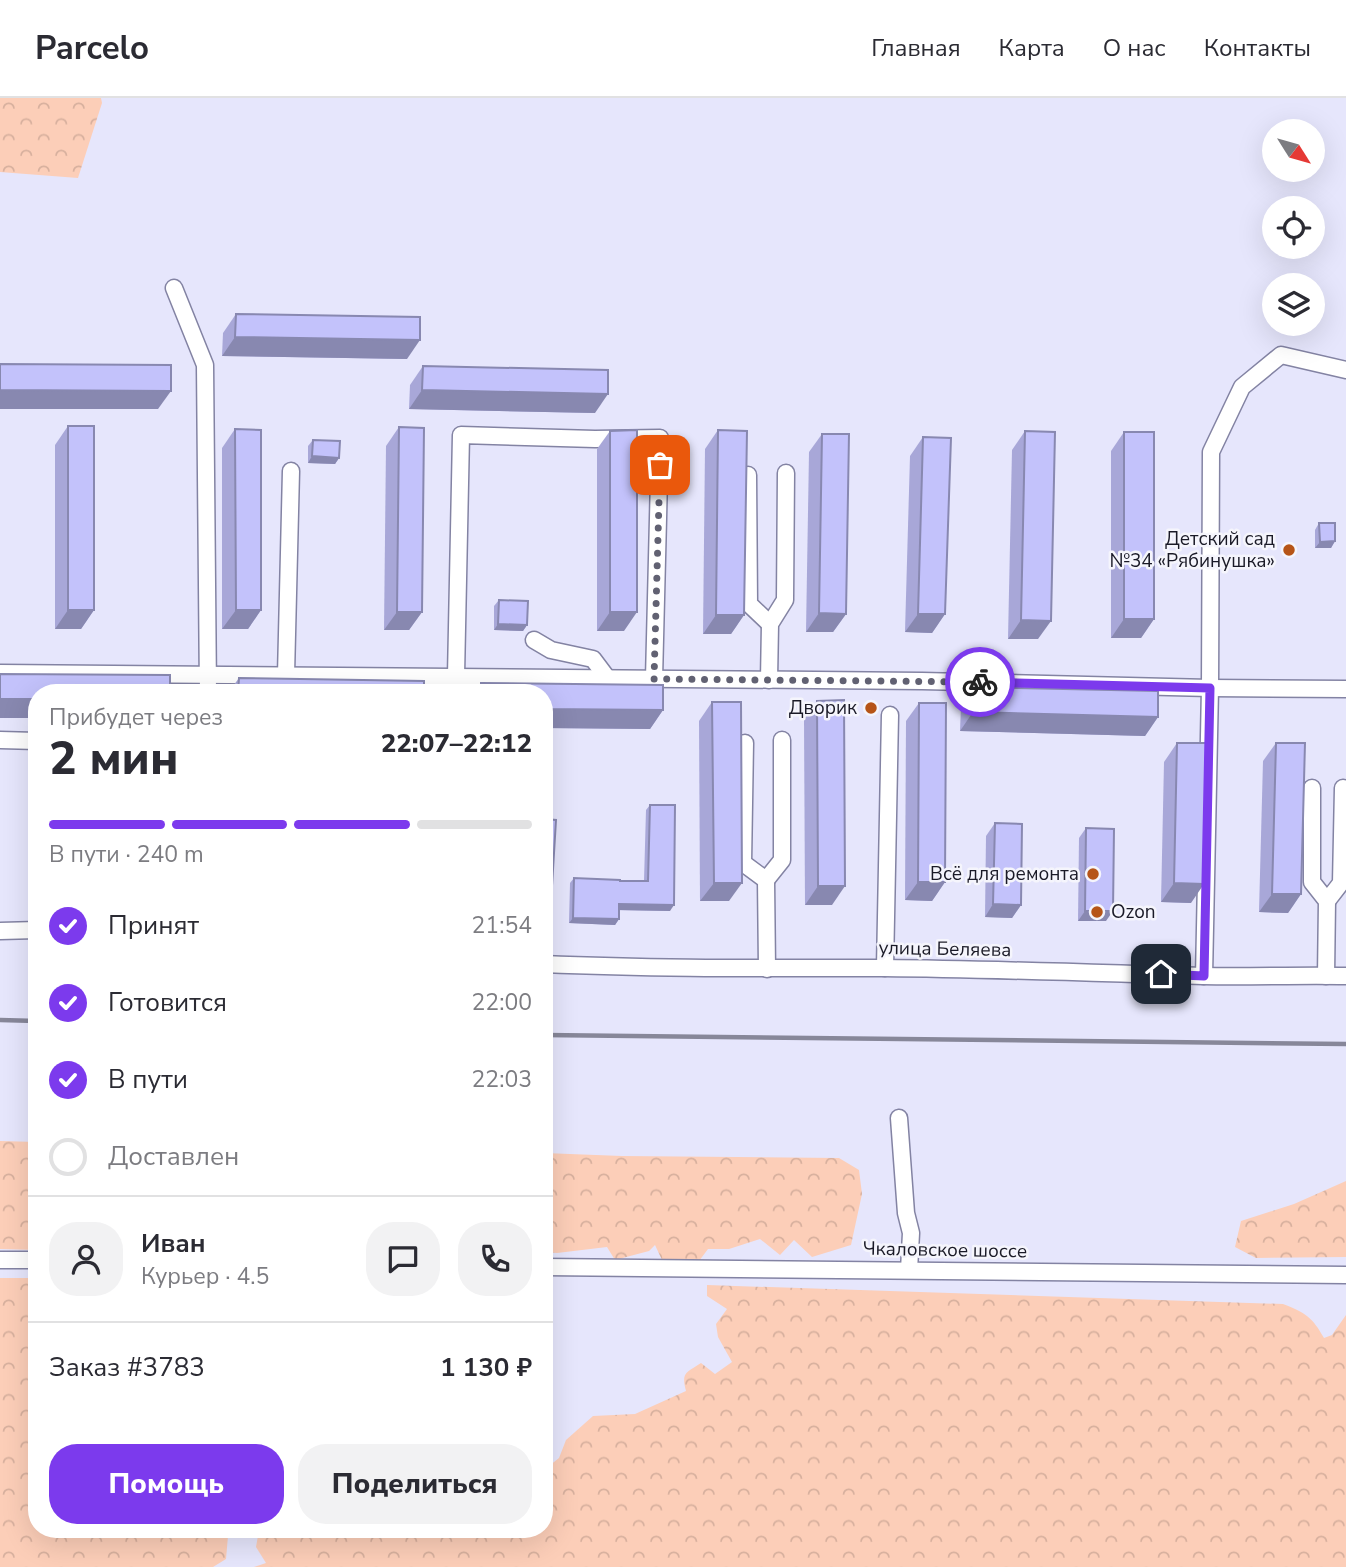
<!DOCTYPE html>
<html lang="ru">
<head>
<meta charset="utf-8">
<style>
  :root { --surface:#fff; --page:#f2f2f3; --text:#2b2b33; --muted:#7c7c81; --line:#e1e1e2; --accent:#7c3aed }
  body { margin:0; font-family:"Nunito Sans",sans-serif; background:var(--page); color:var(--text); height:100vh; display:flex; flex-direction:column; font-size:26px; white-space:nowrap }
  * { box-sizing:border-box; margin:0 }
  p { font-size:23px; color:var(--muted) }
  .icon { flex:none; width:38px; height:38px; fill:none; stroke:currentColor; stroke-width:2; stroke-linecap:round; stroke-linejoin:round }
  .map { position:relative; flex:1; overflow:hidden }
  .panel { position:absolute; left:28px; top:586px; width:525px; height:854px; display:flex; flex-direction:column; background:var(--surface); border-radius:28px; box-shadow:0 7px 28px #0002 }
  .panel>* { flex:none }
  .needle { width:46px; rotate:127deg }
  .tools { position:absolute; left:1262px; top:21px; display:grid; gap:14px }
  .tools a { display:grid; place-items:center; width:63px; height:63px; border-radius:50%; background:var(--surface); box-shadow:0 7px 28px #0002; font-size:35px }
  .pin { position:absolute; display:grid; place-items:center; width:60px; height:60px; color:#fff; margin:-30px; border-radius:14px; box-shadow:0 4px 10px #0006 }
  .courier { position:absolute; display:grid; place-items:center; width:70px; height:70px; margin:-35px; border:5px solid #7c3aed; border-radius:50%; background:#fff; color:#222; box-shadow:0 2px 9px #0007 }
  .headline em { font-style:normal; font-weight:800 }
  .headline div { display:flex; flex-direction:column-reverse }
  .headline { display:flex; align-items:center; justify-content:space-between; height:119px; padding:0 21px }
  h1 { font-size:46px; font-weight:800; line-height:52px }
  .bar { display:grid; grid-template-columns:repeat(4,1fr); gap:10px 7px; align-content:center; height:84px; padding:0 21px }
  .bar i { height:9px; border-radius:5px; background:var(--line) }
  .bar .active { background:var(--accent) }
  .bar p { grid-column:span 4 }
  .line { display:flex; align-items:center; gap:18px; padding:0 21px; border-top:2px solid var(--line) }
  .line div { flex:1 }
  .round { display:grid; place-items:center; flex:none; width:74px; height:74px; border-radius:28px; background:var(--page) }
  ol { padding:0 21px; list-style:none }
  li { display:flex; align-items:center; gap:21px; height:77px }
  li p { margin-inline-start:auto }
  li .icon { padding:7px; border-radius:50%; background:var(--accent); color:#fff; stroke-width:4 }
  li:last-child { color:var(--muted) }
  li i { width:38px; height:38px; border:4px solid var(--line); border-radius:50% }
  .primary-button { display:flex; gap:14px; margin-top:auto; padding:14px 21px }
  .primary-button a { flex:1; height:80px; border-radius:28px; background:var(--accent); color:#fff; font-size:28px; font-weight:800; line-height:80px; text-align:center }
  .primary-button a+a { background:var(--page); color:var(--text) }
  header { display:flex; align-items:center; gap:42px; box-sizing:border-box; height:98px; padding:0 35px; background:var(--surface); border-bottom:2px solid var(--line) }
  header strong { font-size:33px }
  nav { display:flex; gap:38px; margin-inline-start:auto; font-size:24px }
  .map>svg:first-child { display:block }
  .forest { fill:url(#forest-crowns) }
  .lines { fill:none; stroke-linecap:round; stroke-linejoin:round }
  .minor-casing { stroke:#8383a3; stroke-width:19 }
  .minor { stroke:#fff; stroke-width:16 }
  .rail { stroke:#878799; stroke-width:4.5 }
  .wall { fill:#a8a7d8 }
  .shaded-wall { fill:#8888b0 }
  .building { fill:#c3c2fb; stroke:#8888b0; stroke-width:2 }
  .done { stroke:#616172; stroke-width:7; stroke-dasharray:0 12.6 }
  .route { stroke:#7c3aed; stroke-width:9 }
  .poi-dot { fill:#b65417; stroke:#f5f5fc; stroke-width:2.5 }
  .labels { text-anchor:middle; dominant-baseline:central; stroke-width:5; stroke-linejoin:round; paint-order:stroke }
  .poi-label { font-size:19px; fill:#1a1a27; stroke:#f5f5fc; text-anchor:end }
  .street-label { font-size:19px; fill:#1a1a27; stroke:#f5f5fc }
</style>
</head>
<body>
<header>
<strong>Parcelo</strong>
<nav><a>Главная</a><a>Карта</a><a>О нас</a><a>Контакты</a></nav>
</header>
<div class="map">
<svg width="1346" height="1469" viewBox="0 0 1346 1469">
  <defs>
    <pattern id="forest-crowns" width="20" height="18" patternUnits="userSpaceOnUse" patternTransform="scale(1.75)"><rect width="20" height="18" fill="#fcceb8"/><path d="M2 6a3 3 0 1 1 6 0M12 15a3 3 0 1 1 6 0" fill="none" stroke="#d7b09e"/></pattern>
  </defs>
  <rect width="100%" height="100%" fill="#e6e6fc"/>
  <g class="forest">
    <polygon points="0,0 101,0 102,5 78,80 0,74"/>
    <polygon points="0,1043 37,1044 37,1152 0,1151"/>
    <polygon points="544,1055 622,1058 839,1060 859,1072 862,1096 851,1147 812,1159 794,1142 780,1157 760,1141 729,1151 708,1151 699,1163 662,1162 655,1147 649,1153 615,1162 607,1149 557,1155 544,1154"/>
    <polygon points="1346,1083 1346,1159 1256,1160 1235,1149 1241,1123 1294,1106"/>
    <polygon points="0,1180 37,1180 37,1432 257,1432 228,1438 226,1461 213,1469 0,1469"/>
    <path d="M 707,1187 L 1283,1206 C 1305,1214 1313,1220 1324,1240 L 1332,1237 L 1346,1217 L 1346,1469 L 254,1469 L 266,1465 L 256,1449 L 259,1432 L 544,1432 L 544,1372 L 559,1360 L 566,1342 L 593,1318 L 635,1316 L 686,1293 C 681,1274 686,1275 701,1265 L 715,1276 L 732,1264 L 718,1239 L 716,1226 L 727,1211 L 707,1198 Z"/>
  </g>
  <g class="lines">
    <defs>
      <g id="minor">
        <polyline points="174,190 205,267 208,595"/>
        <polyline points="748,377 749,506 770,526"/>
        <polyline points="534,542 551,552 593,561 608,581"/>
        <polyline points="0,575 922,583 1210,590 1346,591"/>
        <polyline points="286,577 291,373"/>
        <polyline points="456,578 461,337 595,341 660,340 654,581"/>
        <polyline points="769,582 770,526 785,502 786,375"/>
        <polyline points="0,642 37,643"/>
        <polyline points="745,645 743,765 766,782 767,871"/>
        <polyline points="1312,690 1312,784 1327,803 1326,878"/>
        <polyline points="766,782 782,762 782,642"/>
        <polyline points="1327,803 1341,785 1343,690"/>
        <polyline points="0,833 37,832"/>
        <path d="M 544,866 C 658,871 771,870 884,870 C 990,871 1096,875 1203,878 C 1250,879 1298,877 1346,878"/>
        <polyline points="885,870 890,617"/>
        <polyline points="1204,878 1210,590 1211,354 1242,289 1281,257 1346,272"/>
        <polyline points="899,1020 906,1115 911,1135 909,1172"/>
        <polyline points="0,1162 37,1162"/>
        <polyline points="544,1169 1346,1177"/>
      </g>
    </defs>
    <use href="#minor" class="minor-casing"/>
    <use href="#minor" class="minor"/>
    <g class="rail">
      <polyline points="0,922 37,923"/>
      <polyline points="544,937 1346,946"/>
    </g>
  </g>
  <g class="wall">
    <polygon points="236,216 407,261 222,258 223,235"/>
    <polygon points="423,268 595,315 409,311 410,287"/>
    <polygon points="68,328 94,512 81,531 55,531 55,347"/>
    <polygon points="399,329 422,514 409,532 384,532 386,348"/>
    <polygon points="235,331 261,512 248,531 222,531 222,350"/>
    <polygon points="718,332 744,517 731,536 703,536 705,351"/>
    <polygon points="610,333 624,533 597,533 597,351"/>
    <polygon points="1025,333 1038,541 1008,541 1012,352"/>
    <polygon points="1124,334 1154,521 1141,540 1111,540 1111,353"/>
    <polygon points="822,336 846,516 833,534 806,534 809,354"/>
    <polygon points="923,339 945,516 932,535 905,534 910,358"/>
    <polygon points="313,342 339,360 335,366 308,365 308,348"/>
    <polygon points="1319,425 1335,443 1331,450 1315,450 1315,432"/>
    <polygon points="499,502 527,527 523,533 494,532 494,508"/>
    <polygon points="239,580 424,595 228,595"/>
    <polygon points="481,585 663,587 663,612 650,631 544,630 544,595 474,595"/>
    <polygon points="974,589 1158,619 1145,638 960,633 961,608"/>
    <polygon points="817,603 832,807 805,807 804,621"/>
    <polygon points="712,604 729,803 700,803 699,623"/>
    <polygon points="919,605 945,784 932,803 905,802 906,623"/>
    <polygon points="1177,645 1191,805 1161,804 1164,664"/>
    <polygon points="1276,645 1301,796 1288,815 1259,814 1263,663"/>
    <polygon points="650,707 670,813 619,812 619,821 615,827 569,825 570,785 574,780 620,783 644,783 646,712"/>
    <polygon points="995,725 1021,807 1012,820 985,819 986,738"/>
    <polygon points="1086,730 1106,823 1078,823 1079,740"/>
  </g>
  <g class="shaded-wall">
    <polygon points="235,239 420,242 407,261 222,258"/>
    <polygon points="0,292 171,293 158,311 0,311"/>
    <polygon points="422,292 608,296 595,315 409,311"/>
    <polygon points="312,358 339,360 335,366 308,365"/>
    <polygon points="1335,443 1331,450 1315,450 1320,444"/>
    <polygon points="68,512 94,512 81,531 55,531"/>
    <polygon points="236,512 261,512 248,531 222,531"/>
    <polygon points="397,514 422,514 409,532 384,532"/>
    <polygon points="610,514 637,514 624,533 597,533"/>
    <polygon points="819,515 846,516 833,534 806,534"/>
    <polygon points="918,516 945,516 932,535 905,534"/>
    <polygon points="716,517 744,517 731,536 703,536"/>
    <polygon points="1124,521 1154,521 1141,540 1111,540"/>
    <polygon points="1021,522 1051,523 1038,541 1008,541"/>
    <polygon points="498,526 527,527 523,533 494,532"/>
    <rect x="0" y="601" width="37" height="19"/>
    <polygon points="544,611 663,612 650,631 544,630"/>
    <polygon points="973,614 1158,619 1145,638 960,633"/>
    <polygon points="918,784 945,784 932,803 905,802"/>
    <polygon points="714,785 742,785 729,803 700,803"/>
    <polygon points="1174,785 1204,786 1191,805 1161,804"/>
    <polygon points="544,787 552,788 545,797 544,797"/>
    <polygon points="818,788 845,788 832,807 805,807"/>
    <polygon points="1272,796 1301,796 1288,815 1259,814"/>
    <polygon points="619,806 674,807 670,813 615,812"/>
    <polygon points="993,806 1021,807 1012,820 985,819"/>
    <polygon points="1085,813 1113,813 1106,823 1078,823"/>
    <polygon points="573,820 619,821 615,827 569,825"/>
  </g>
  <g class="building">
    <polygon points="236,216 420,219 420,242 235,239"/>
    <polygon points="0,266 171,267 171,293 0,292"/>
    <polygon points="423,268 608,272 608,296 422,292"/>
    <rect x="68" y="328" width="26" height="184"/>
    <polygon points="399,329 424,330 422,514 397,514"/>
    <polygon points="235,331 261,332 261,512 236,512"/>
    <polygon points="637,332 637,514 610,514 610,333"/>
    <polygon points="718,332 747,333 744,517 716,517"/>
    <polygon points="1025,333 1055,334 1051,523 1021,522"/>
    <rect x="1124" y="334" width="30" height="187"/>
    <polygon points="822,336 849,336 846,516 819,515"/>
    <polygon points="923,339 951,340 945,516 918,516"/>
    <polygon points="313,342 340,343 339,360 312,358"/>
    <polygon points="1319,425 1335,425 1335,443 1320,444"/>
    <polygon points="499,502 528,503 527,527 498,526"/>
    <polygon points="0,576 170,577 170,595 37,595 37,601 0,601"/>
    <polygon points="239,580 424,583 424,595 238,595"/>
    <polygon points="481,585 663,587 663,612 544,611 544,595 481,595"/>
    <polygon points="974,589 1158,593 1158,619 973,614"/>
    <polygon points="844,602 845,788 818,788 817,603"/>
    <polygon points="712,604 741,604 742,785 714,785"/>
    <polygon points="919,605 946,605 945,784 918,784"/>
    <polygon points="1177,645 1207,645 1204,786 1174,785"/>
    <polygon points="1276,645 1305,645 1301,796 1272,796"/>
    <polygon points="650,707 675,707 674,807 619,806 619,821 573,820 574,780 620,782 620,783 648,783"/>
    <polygon points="544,721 556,722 552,788 544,787"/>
    <polygon points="995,725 1022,726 1021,807 993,806"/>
    <polygon points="1086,730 1114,731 1113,813 1085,813"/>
  </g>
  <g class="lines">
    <polyline class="done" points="660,367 654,581 980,584"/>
    <polyline class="route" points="980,584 1210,590 1204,878 1161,876"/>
  </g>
  <g class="poi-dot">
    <circle cx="1289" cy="452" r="7"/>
    <circle cx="871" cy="610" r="7"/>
    <circle cx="1093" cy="776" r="7"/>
    <circle cx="1097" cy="814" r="7"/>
  </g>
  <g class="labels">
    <g class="poi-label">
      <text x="1275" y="441">Детский сад<tspan x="1275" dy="22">№34 «Рябинушка»</tspan></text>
      <text x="857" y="610">Дворик</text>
      <text x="1079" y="776">Всё для ремонта</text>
      <text x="1111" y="814" text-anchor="start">Ozon</text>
    </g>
    <g class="street-label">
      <text transform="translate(945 851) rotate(1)">улица Беляева</text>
      <text transform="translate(945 1152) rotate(1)">Чкаловское шоссе</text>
    </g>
  </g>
</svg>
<div class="tools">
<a><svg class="needle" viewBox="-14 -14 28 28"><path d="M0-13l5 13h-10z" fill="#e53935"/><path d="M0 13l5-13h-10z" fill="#7c7c81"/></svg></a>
<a><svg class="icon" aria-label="locate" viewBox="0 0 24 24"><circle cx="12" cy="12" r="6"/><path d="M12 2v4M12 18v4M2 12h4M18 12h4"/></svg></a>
<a><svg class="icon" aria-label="layers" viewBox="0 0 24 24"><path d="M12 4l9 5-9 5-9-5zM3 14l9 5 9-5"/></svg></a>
</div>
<div class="pin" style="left:660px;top:367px;background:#ea580c"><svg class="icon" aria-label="bag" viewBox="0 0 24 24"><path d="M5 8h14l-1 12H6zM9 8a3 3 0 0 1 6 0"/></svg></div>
<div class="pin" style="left:1161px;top:876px;background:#1f2937"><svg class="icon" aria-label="home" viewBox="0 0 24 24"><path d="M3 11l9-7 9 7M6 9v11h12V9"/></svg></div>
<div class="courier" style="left:980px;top:584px"><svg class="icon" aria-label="bike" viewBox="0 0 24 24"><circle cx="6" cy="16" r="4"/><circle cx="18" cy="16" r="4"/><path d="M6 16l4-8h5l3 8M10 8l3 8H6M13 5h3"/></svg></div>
<section class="panel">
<div class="headline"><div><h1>2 мин</h1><p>Прибудет через</p></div><em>22:07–22:12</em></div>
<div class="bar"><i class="active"></i><i class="active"></i><i class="active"></i><i></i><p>В пути · 240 m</p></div>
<ol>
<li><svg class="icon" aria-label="check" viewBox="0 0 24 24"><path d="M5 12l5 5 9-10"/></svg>Принят<p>21:54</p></li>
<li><svg class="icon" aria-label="check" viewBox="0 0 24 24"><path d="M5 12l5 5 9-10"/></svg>Готовится<p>22:00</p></li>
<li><svg class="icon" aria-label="check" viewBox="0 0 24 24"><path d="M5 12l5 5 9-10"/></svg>В пути<p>22:03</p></li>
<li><i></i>Доставлен</li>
</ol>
<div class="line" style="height:126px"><a class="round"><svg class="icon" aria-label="person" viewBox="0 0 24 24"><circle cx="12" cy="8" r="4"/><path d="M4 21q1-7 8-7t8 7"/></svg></a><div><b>Иван</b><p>Курьер · 4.5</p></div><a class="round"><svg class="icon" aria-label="chat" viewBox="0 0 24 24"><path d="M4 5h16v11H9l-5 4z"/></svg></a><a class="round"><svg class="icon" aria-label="phone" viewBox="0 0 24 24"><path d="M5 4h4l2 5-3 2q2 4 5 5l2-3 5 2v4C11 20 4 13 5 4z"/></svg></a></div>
<div class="line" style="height:91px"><div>Заказ #3783</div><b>1 130 ₽</b></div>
<div class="primary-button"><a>Помощь</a><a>Поделиться</a></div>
</section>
</div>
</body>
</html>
